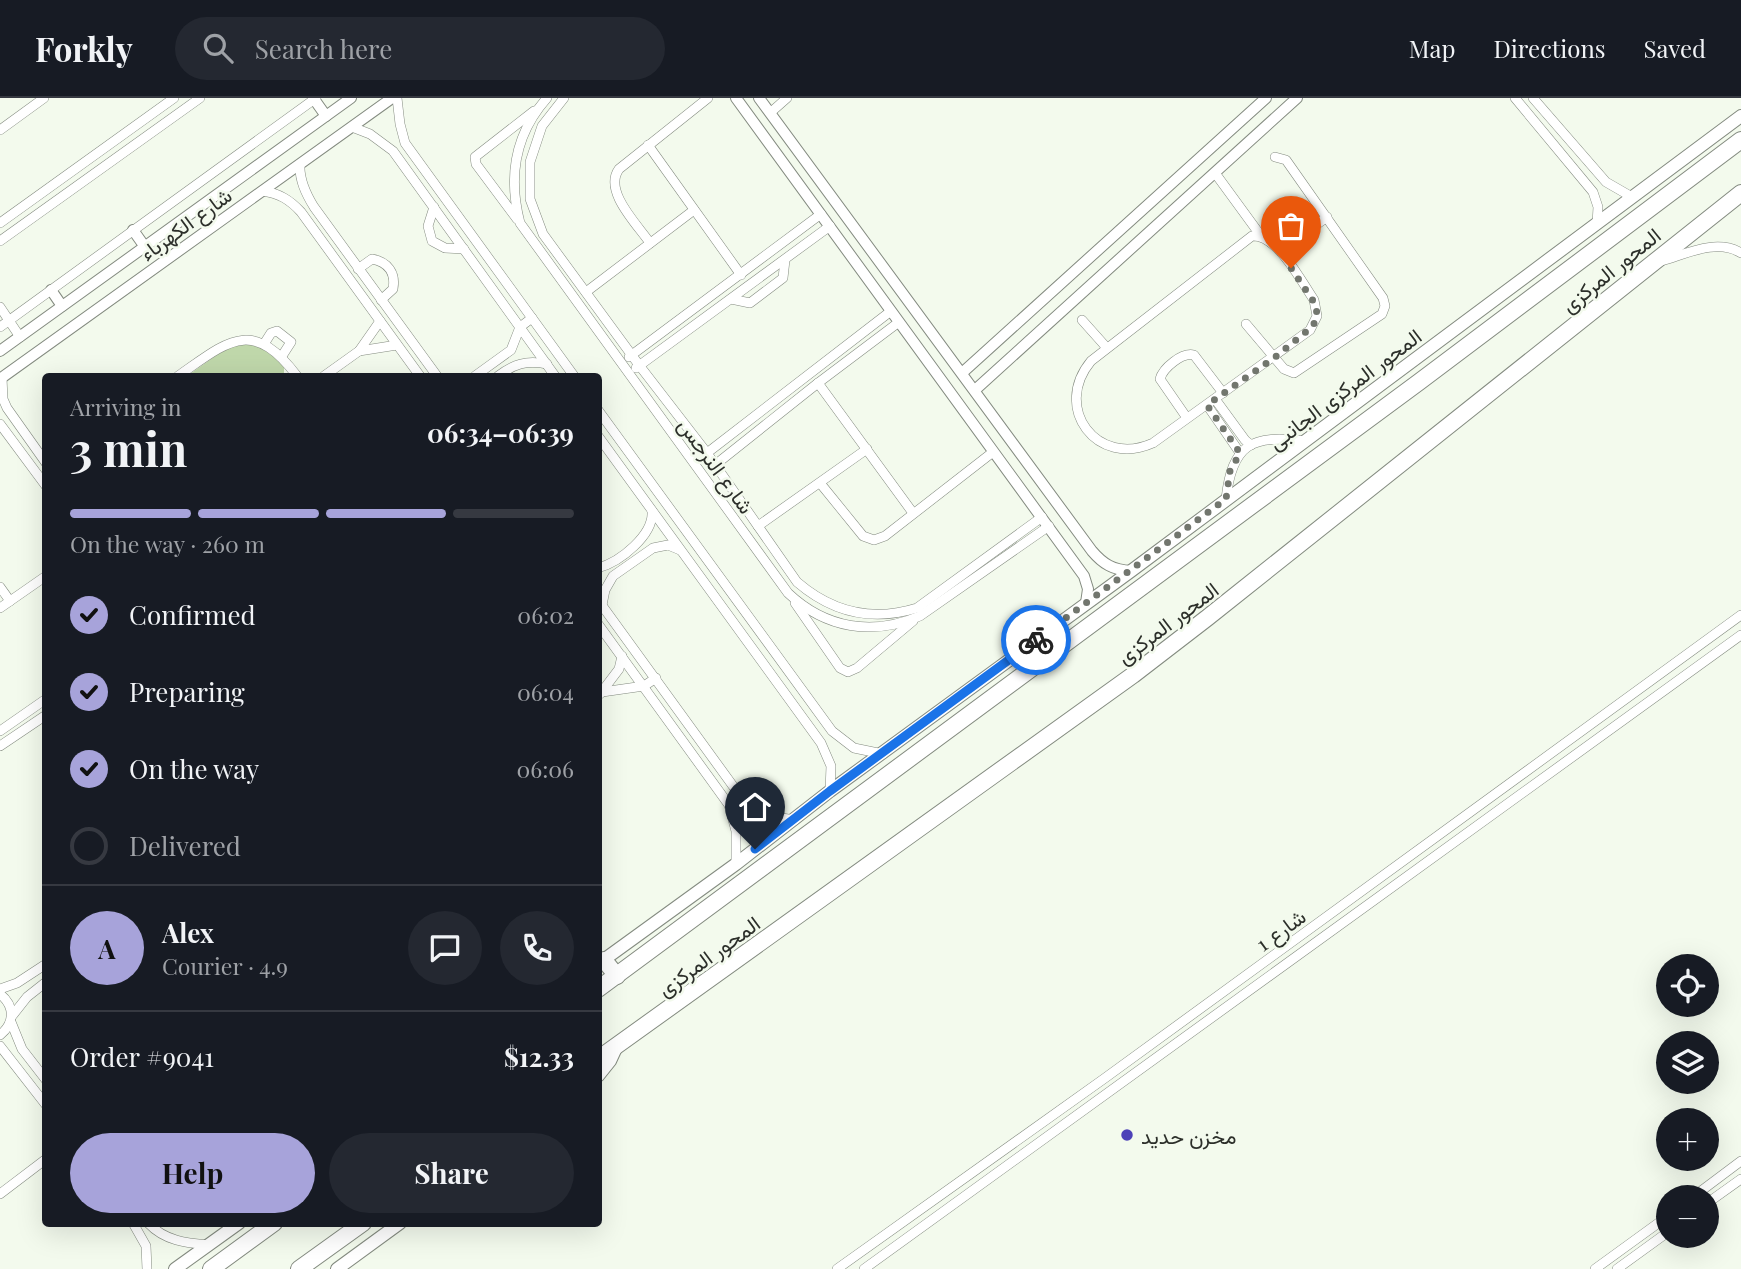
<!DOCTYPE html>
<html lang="en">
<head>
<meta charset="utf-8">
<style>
  :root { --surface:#171b24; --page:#242831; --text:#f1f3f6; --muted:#9ea1a6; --line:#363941; --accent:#a7a3da }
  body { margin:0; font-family:"Playfair Display",Vazirmatn,serif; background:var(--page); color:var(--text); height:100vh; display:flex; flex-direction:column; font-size:26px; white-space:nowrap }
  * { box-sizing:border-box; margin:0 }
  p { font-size:23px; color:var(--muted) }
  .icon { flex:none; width:38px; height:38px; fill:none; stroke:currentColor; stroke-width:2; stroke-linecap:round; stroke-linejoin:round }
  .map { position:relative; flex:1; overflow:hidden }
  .details { position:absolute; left:42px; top:275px; width:560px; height:854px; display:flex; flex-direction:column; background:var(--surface); border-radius:7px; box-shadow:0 7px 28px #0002 }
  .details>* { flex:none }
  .fabs { position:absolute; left:1656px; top:856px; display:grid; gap:14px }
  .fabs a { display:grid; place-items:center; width:63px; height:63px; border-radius:50%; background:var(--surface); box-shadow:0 7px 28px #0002; font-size:35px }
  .pin { position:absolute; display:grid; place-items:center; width:60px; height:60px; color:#fff; margin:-72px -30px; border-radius:50% 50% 50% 0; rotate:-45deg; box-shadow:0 0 7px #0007 }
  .pin .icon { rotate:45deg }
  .courier { position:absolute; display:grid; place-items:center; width:70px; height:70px; margin:-35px; border:5px solid #1a73e8; border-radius:50%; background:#fff; color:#222; box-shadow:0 2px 9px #0007 }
  .overview em { font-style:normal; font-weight:700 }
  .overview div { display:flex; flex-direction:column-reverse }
  .overview { display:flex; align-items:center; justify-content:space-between; height:119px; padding:0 28px }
  h1 { font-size:46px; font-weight:700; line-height:52px }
  .bar { display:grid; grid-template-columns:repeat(4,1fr); gap:10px 7px; align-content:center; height:84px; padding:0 28px }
  .bar i { height:9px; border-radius:5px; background:var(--line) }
  .bar .current { background:var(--accent) }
  .bar p { grid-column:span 4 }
  .line { display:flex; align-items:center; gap:18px; padding:0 28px; border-top:2px solid var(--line) }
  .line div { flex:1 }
  .round { display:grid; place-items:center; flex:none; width:74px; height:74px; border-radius:37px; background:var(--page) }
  ol { padding:0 28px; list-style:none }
  li { display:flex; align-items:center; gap:21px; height:77px }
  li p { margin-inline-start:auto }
  li .icon { padding:7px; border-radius:50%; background:var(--accent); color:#111; stroke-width:4 }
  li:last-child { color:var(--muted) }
  li i { width:38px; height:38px; border:4px solid var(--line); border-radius:50% }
  .button { display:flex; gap:14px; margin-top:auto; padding:14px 28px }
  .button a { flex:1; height:80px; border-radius:42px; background:var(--accent); color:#111; font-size:28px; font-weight:700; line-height:80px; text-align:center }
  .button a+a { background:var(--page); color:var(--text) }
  header { display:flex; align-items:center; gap:42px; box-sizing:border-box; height:98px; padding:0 35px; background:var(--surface); border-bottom:2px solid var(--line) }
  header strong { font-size:33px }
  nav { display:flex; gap:38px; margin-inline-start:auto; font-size:24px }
  .search { width:490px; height:63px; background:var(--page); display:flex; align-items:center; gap:18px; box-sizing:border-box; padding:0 24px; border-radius:38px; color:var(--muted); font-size:26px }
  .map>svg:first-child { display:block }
  .green { fill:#bfd7aa }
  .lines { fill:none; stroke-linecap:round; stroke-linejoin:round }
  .minor-casing { stroke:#848b80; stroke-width:10 }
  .tertiary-casing { stroke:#848b80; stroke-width:12 }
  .secondary-casing { stroke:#848b80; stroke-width:14 }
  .trunk-casing { stroke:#848b80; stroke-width:18 }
  .minor { stroke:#fff; stroke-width:9 }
  .tertiary { stroke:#fff; stroke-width:10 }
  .secondary { stroke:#fff; stroke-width:12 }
  .trunk { stroke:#fff; stroke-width:16 }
  .done { stroke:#72766e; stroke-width:7; stroke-dasharray:0 12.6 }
  .route { stroke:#1a73e8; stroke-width:9 }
  .poi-dot { fill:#4d41b8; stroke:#f3faed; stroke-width:2.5 }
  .labels { text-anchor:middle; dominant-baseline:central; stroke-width:5; stroke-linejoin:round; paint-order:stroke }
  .street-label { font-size:21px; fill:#2c2f2a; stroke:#f3faed }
  .poi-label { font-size:21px; fill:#2c2f2a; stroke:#f3faed; text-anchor:start }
</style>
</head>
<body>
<header>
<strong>Forkly</strong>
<div class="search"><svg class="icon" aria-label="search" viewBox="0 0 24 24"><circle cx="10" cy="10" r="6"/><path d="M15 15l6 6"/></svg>Search here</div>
<nav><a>Map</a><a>Directions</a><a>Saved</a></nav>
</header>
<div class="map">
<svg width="1741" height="1171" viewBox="0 0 1741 1171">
  <rect width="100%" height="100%" fill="#f3faed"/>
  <polygon class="green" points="242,244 260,249 284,266 284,278 187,278 231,247"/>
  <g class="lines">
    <defs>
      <g id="minor">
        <polyline points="397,0 400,26 405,45 574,278"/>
        <path d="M 547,0 C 515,36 508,79 520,125 L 788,495 C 826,531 873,538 920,518 L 1049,428"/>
        <path d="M 564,0 L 542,28 L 530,64 L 530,101 L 543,136 L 639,267 L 707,355 L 797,484 C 833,515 872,524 917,510 L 1042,419"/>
        <polyline points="1515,0 1593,94 1598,109 1597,126"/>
        <polyline points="1533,0 1606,84 1632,99"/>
        <polyline points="770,15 787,0"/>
        <polyline points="352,29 370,36 393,53 555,278"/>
        <polyline points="0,32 44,0"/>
        <polyline points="648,47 741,177"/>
        <path d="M 300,66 C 299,82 306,96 314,109 L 437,278"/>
        <polyline points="1215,75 1261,138"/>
        <path d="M 262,93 C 279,95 290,102 301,114 L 420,278"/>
        <polyline points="434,109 428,128 432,143 445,150 464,151"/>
        <polyline points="517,121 476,66 475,59 534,13"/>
        <polyline points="0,125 174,0"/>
        <path d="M 1252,138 C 1277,136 1301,183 1314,202 L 1317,218 L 1310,232 L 1153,345 C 1097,370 1052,310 1091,263 Z"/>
        <polyline points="0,143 200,0"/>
        <path d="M 650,145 C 637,126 603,93 619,71 L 708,0"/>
        <polyline points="1280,153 1327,119"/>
        <path d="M 1661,163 C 1686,156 1717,140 1741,155"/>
        <path d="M 358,171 L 372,161 C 388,164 396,175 393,191 L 381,202"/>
        <polyline points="586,194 694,112"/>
        <polyline points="731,201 750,205 783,180 785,162"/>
        <polyline points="0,209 20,239"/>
        <polyline points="1082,222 1107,250"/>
        <polyline points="1246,226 1284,271 1294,275 1382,216 1385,208 1383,200 1286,62 1275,59"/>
        <polyline points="0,229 316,0"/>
        <polyline points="264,246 271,235 277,233 291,244 282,258"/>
        <polyline points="359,253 397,247"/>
        <polyline points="629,259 821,116"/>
        <polyline points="636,270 830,128"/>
        <path d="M 178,278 C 227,244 252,218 297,278"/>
        <polyline points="324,278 359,253 380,223"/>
        <polyline points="475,278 511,252 520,229 532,220"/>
        <path d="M 498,278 C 514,266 526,262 547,266"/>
        <polyline points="2,280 3,301 7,310 46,365"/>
        <polyline points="818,285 913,415"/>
        <polyline points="1215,301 1245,342 1251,347"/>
        <polyline points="1207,307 1240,355"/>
        <polyline points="598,312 832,633 854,650 883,656"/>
        <path d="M 1187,320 L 1160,281 C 1163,270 1182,254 1194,257 L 1223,295"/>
        <polyline points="0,326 46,388"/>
        <polyline points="598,338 821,645 831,668 830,693"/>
        <polyline points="707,355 891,213"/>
        <polyline points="715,367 818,285 899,224"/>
        <polyline points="820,385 863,438 874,442 885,438 993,354"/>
        <path d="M 1226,401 C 1232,346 1252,336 1305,343"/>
        <polyline points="758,428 867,351"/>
        <path d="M 598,470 C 620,464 654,437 652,413"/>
        <polyline points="0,489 10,503"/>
        <polyline points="598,502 741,699 775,719 795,722"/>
        <polyline points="795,505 840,570 848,574 857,570 913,523"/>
        <polyline points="602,507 605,492 613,478 653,450 668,447 680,452"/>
        <polyline points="0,510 46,478"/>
        <polyline points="598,526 729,707 736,733 736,766"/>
        <polyline points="602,594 644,588 656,580"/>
        <polyline points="600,596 619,571 622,558"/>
        <polyline points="0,633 46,601"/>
        <polyline points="0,648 46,617"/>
        <polyline points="0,891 17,885 46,866"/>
        <path d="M 0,896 C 15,908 15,925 0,937"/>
        <polyline points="12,918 27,899 46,884"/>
        <polyline points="11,924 22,951 46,982"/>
        <polyline points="0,948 46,1007"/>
        <polyline points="0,1096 46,1061"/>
        <polyline points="1693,1099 1741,1063"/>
        <polyline points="1706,1106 1741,1081"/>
        <polyline points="133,1125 146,1148 147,1171"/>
        <path d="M 148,1125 C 165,1143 186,1145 209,1147"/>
        <polyline points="837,1171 1105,980 1741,517"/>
        <polyline points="864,1171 1741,537"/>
        <polyline points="1595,1171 1668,1118"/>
        <polyline points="1617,1171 1668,1134"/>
      </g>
      <g id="tertiary">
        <polyline points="736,0 1084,478 1088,491 1086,505"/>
        <path d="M 759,0 L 1092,453 C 1103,466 1113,472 1131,473"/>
        <polyline points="314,1 326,18"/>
        <polyline points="133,132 145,149"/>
        <polyline points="51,192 62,208"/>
        <polyline points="0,253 351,0"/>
        <polyline points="962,275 1266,0"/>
        <polyline points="0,281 392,0"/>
        <polyline points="975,292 1297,0"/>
      </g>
      <g id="secondary">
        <polyline points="598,866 736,766 830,693 1131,473 1741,18"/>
        <polyline points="598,978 610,963 616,950"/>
        <polyline points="175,1171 239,1125"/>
        <polyline points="337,1171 400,1125"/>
      </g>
      <g id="trunk">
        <polyline points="604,862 617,878"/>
        <polyline points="598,891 1419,284 1741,42"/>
        <polyline points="598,961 1133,577 1207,520 1741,95"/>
        <polyline points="211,1171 274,1125"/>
        <polyline points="299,1171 363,1125"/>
      </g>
    </defs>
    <use href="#minor" class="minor-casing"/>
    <use href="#tertiary" class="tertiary-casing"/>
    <use href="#secondary" class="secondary-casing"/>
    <use href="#trunk" class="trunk-casing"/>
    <use href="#minor" class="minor"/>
    <use href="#tertiary" class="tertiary"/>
    <use href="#secondary" class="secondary"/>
    <use href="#trunk" class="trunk"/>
  </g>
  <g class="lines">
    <polyline class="done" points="1036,542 1226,401 1230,373 1240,355 1207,307 1274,260 1313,228 1317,218 1316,207 1291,170"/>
    <polyline class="route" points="755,751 830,693 1036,542"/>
  </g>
  <circle class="poi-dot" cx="1127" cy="1037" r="7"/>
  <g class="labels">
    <g class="street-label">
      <text transform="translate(185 125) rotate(-36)">شارع الكهرباء</text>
      <text transform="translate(1610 171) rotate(-39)">المحور المركزى</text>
      <text transform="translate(1344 290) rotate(-37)">المحور المركزى الجانبى</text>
      <text transform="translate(717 367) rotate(54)">شارع النرجس</text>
      <text transform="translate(1167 524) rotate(-37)">المحور المركزى</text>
      <text transform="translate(1280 831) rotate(-36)">شارع 1</text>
      <text transform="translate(708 857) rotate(-36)">المحور المركزى</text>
    </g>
    <g class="poi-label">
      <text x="1141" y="1037">مخزن حديد</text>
    </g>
  </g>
</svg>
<div class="fabs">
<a><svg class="icon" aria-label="locate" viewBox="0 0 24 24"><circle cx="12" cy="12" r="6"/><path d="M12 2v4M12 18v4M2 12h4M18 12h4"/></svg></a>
<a><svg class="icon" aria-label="layers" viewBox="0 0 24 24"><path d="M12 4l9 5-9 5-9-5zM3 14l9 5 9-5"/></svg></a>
<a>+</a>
<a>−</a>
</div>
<div class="pin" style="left:1291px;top:170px;background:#ea580c"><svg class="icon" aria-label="bag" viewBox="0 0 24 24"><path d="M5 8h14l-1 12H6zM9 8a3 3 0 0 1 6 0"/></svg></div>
<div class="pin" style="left:755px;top:751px;background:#1f2937"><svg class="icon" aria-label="home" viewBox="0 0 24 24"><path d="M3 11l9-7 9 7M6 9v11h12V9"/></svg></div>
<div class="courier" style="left:1036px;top:542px"><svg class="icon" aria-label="bike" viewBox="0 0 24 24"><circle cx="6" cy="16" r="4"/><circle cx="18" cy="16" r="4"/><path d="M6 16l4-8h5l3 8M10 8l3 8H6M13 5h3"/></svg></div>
<section class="details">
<div class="overview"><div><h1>3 min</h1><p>Arriving in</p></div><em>06:34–06:39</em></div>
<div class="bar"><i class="current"></i><i class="current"></i><i class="current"></i><i></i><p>On the way · 260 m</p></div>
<ol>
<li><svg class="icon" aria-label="check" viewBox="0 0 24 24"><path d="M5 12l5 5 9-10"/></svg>Confirmed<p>06:02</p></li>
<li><svg class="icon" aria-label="check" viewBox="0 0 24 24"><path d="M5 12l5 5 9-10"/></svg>Preparing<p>06:04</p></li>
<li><svg class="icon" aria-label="check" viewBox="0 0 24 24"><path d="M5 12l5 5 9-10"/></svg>On the way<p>06:06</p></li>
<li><i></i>Delivered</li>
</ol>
<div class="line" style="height:126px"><b class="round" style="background:var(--accent);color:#111">A</b><div><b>Alex</b><p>Courier · 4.9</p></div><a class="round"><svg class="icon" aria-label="chat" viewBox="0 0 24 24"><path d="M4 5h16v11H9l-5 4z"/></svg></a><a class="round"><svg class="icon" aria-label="phone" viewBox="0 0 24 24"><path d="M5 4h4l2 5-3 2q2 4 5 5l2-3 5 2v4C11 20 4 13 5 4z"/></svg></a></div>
<div class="line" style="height:91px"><div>Order #9041</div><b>$12.33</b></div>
<div class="button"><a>Help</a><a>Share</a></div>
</section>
</div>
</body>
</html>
